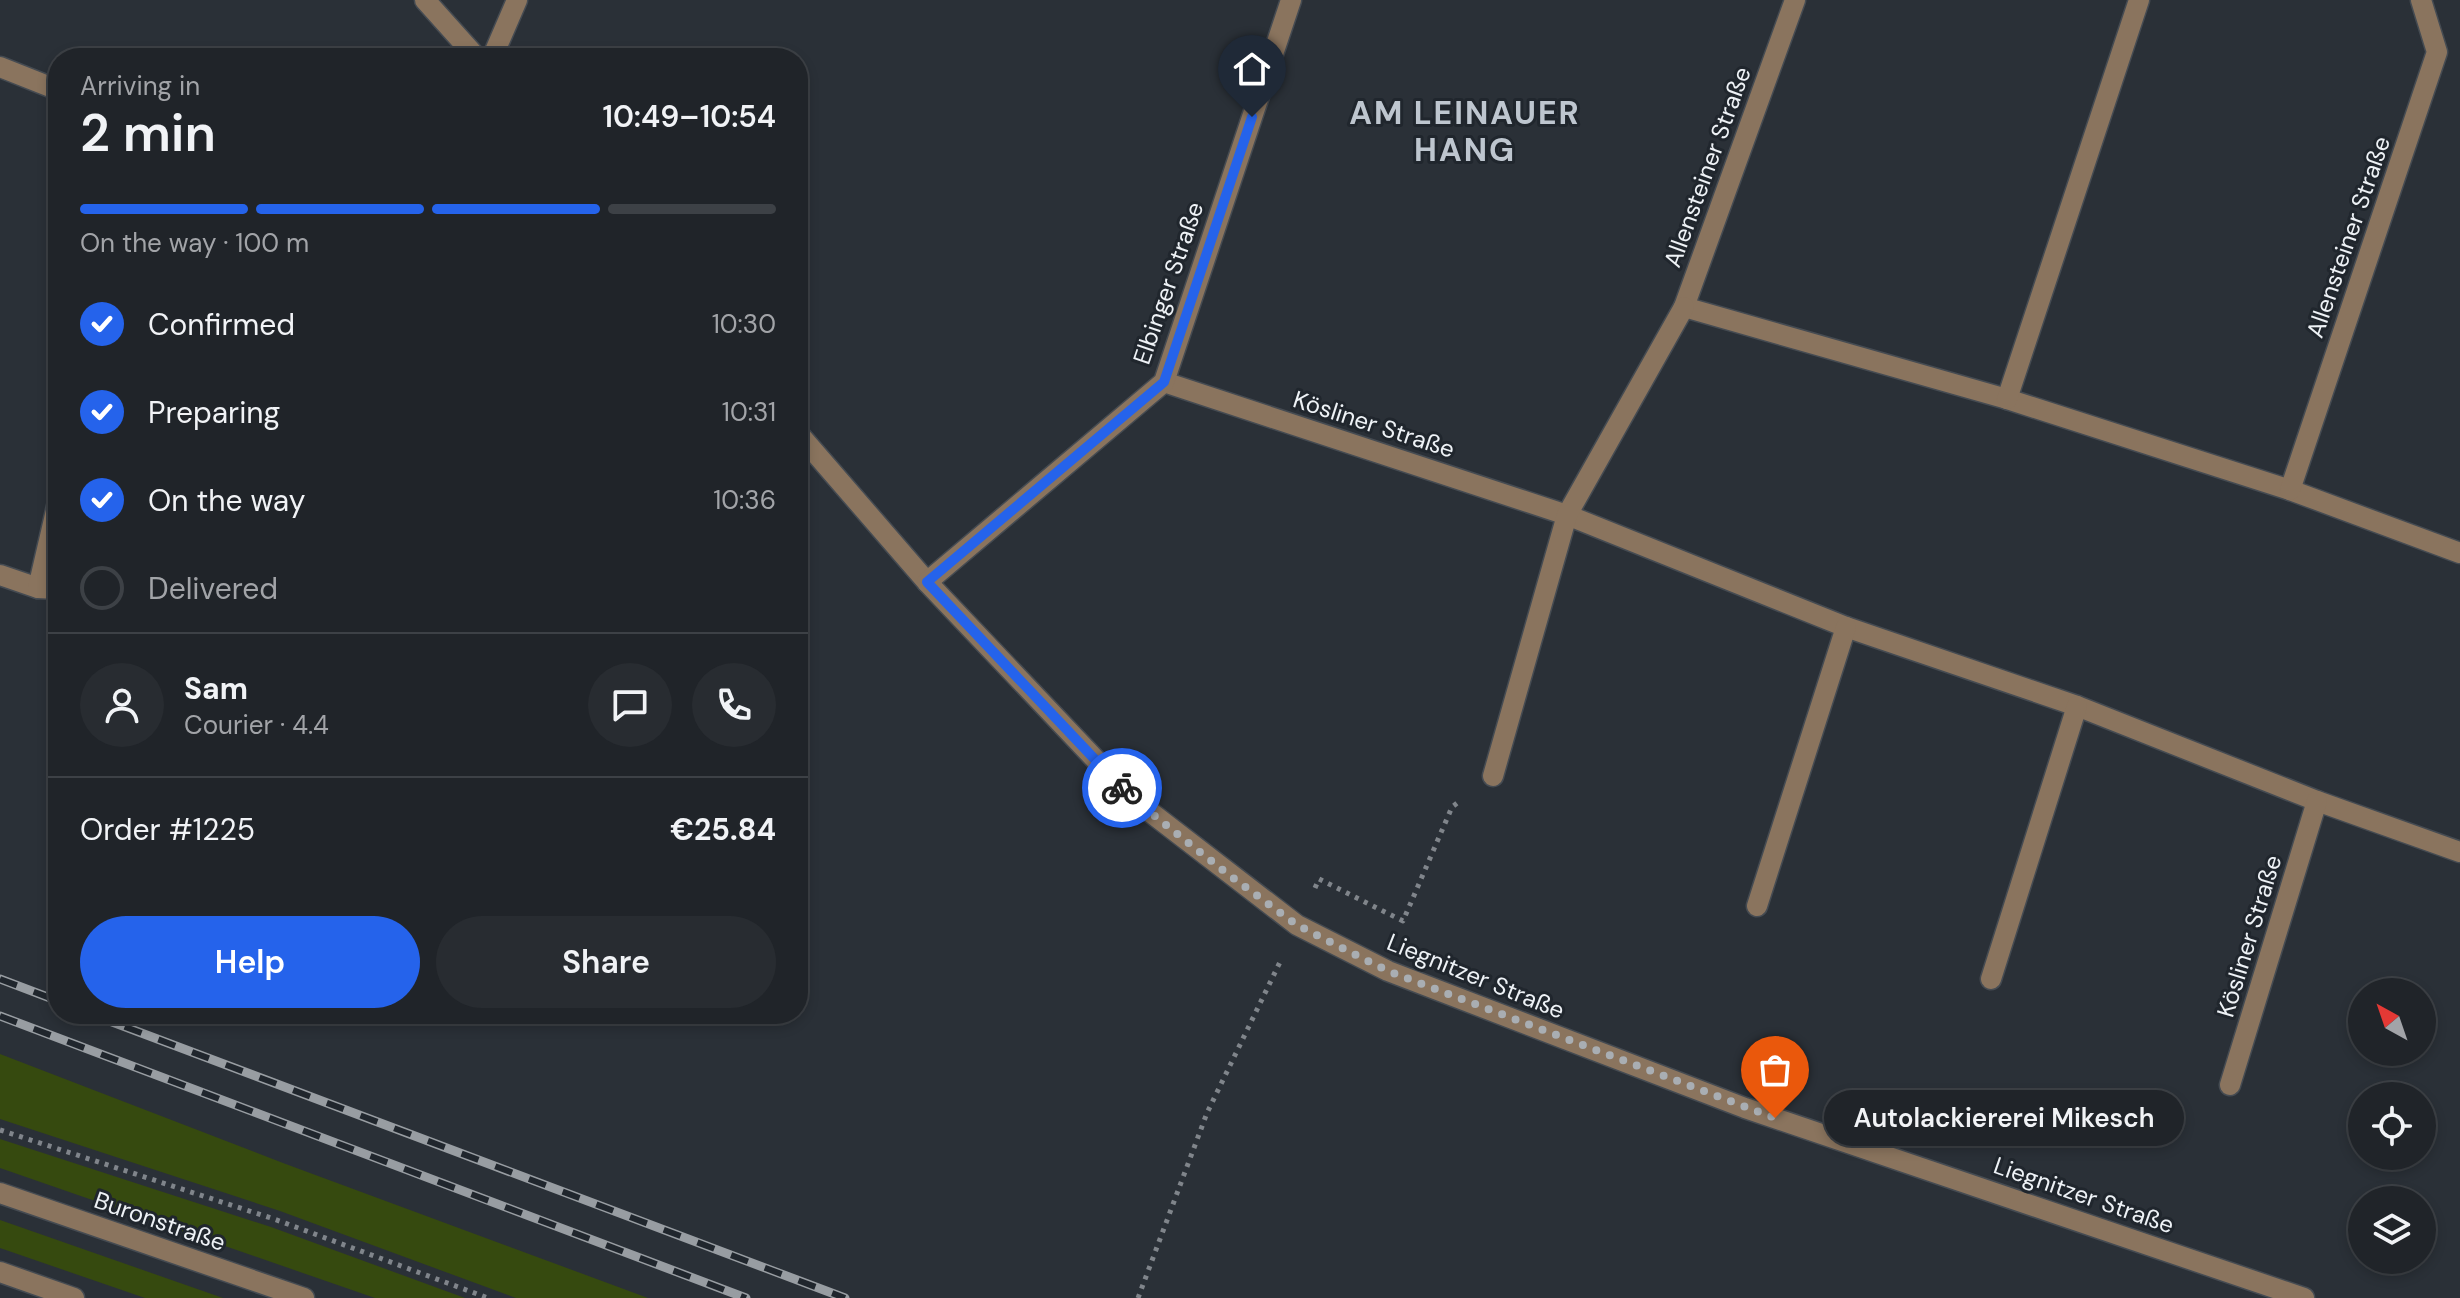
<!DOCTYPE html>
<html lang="en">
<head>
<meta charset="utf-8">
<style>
  :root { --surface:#202429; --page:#282c31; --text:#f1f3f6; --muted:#a2a4a8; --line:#3d4146; --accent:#2563eb }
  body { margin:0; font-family:"DM Sans",sans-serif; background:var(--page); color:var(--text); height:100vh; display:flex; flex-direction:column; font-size:30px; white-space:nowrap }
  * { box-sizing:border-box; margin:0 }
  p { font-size:26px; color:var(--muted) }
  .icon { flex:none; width:44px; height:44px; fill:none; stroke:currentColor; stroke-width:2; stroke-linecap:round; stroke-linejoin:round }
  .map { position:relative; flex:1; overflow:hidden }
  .side { position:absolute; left:48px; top:48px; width:760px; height:976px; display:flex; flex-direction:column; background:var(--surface); border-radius:32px; box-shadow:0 4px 12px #0003,0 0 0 2px var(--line) }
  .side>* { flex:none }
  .needle { width:52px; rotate:320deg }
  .tools { position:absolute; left:2348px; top:978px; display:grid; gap:16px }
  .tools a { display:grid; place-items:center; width:88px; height:88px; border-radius:50%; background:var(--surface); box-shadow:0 4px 12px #0003,0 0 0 2px var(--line); font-size:40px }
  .pin { position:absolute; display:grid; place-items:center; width:68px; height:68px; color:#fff; margin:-82px -34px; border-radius:50% 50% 50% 0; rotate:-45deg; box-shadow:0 0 8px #0007 }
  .pin .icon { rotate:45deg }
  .courier { position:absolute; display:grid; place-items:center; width:80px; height:80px; margin:-40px; border:6px solid #2563eb; border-radius:50%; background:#fff; color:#222; box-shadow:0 2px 10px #0007 }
  .bubble { position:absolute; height:56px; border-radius:28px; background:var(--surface); box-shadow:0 4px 12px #0003,0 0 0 2px var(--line); font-size:26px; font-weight:600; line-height:56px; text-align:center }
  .head em { font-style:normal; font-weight:600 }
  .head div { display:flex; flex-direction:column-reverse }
  .head { display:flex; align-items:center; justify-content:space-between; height:136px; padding:0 32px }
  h1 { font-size:52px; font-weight:600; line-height:60px }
  .bar { display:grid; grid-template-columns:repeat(4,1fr); gap:12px 8px; align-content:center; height:96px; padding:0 32px }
  .bar i { height:10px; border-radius:6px; background:var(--line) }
  .bar .current { background:var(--accent) }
  .bar p { grid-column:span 4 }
  .line { display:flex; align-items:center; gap:20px; padding:0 32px; border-top:2px solid var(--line) }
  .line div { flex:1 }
  .round { display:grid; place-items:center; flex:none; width:84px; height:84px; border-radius:42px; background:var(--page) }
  ol { padding:0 32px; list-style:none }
  li { display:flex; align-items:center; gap:24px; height:88px }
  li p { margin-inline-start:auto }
  li .icon { padding:8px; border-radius:50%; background:var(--accent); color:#fff; stroke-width:4 }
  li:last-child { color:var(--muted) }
  li i { width:44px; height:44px; border:4px solid var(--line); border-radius:50% }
  .action { display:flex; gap:16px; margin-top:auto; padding:16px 32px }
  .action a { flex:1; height:92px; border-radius:48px; background:var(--accent); color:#fff; font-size:32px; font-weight:600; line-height:92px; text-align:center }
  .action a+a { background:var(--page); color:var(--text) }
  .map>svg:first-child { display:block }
  .grass { fill:#364a0f }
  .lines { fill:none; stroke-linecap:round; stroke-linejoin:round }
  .minor-casing { stroke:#454b52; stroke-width:23 }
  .path { stroke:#80858b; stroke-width:5; stroke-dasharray:4 6; stroke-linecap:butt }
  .minor { stroke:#8a745e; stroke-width:20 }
  .rail-casing { stroke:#989da2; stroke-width:9 }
  .rail { stroke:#20262d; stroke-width:6; stroke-dasharray:18; stroke-linecap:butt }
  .done { stroke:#a9aeb3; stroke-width:8; stroke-dasharray:0 14.4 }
  .route { stroke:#2563eb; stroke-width:10 }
  .labels { text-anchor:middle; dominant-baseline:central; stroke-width:6; stroke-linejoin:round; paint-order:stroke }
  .street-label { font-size:24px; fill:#eef2f6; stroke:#20262d }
  .district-label { font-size:32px; font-weight:bold; letter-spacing:2px; fill:#bec6cf; stroke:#20262d }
</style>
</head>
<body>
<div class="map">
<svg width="2460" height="1298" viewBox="0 0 2460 1298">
  <rect width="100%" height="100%" fill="#2a3037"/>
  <g class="grass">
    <polygon points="0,1054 283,1163 648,1298 516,1298 280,1211 0,1119"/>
    <polygon points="0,1139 271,1227 465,1298 375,1298 0,1168"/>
    <polygon points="0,1220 223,1298 145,1298 0,1248"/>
  </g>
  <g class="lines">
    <defs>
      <g id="minor">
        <polyline points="425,0 477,58"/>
        <polyline points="1795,0 1684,307 2007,399 2290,490 2460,553"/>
        <polyline points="492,58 517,0"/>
        <polyline points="0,67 58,90"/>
        <polyline points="1164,382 1567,515 1846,627 2077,706 2317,801 2460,852"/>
        <polyline points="2007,399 2139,0"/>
        <polyline points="798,433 927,582 1132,798 1297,925 1388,971 1745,1108 2304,1298"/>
        <polyline points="2290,490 2437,52 2421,0"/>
        <polyline points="0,575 38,588 58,589"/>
        <polyline points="927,582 1164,382 1291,0"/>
        <polyline points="38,588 58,502"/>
        <polyline points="1493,776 1567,515 1684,307"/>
        <polyline points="1757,906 1846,627"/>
        <polyline points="1991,979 2077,706"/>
        <polyline points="2230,1085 2317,801"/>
        <polyline points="0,1193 304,1298"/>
        <polyline points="0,1272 74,1298"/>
      </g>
    </defs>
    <use href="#minor" class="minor-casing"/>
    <g class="path">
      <polyline points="1315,888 1319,879 1403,921 1452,807 1461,800"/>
      <polyline points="0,1130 274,1219 488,1298"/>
      <polyline points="1138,1298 1207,1113 1280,962"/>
    </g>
    <use href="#minor" class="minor"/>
    <defs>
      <g id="rail">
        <polyline points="0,979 58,1001"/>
        <polyline points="91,1014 845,1298"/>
        <polyline points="0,1016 746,1298"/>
      </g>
    </defs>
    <use href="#rail" class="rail-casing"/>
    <use href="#rail" class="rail"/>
  </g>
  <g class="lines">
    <polyline class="done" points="1122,788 1132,798 1229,875 1297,925 1364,959 1388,971 1775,1118"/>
    <polyline class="route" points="1122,788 927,582 1164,382 1252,117"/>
  </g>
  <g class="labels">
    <g class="street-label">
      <text transform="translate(1707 167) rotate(-70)">Allensteiner Straße</text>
      <text transform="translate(2348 237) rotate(-71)">Allensteiner Straße</text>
      <text transform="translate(1168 283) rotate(-71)">Elbinger Straße</text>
      <text transform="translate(1374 424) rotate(18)">Kösliner Straße</text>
      <text transform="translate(2249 936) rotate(-73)">Kösliner Straße</text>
      <text transform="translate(1476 976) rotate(22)">Liegnitzer Straße</text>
      <text transform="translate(2084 1195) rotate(19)">Liegnitzer Straße</text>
      <text transform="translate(160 1221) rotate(19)">Buronstraße</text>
    </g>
    <g class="district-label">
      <text x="1465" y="113">AM LEINAUER<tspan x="1465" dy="37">HANG</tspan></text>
    </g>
  </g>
</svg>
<div class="tools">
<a><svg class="needle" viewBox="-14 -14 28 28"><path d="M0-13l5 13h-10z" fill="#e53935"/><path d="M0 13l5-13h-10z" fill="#a2a4a8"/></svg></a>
<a><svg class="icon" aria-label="locate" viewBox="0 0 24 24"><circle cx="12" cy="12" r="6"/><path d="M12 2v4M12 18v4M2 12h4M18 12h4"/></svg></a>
<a><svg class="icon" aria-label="layers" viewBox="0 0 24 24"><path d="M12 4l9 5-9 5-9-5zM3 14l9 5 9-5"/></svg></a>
</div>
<div class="pin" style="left:1775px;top:1118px;background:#ea580c"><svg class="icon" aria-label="bag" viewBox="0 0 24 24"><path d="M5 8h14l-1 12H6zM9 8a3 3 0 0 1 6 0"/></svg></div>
<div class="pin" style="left:1252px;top:117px;background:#1f2937"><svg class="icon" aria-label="home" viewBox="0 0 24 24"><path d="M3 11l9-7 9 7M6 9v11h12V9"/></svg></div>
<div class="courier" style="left:1122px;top:788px"><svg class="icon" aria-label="bike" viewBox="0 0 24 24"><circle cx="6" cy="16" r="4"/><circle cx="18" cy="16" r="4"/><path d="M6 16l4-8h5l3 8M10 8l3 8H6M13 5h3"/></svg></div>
<div class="bubble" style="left:1824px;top:1090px;width:360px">Autolackiererei Mikesch</div>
<section class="side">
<div class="head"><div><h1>2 min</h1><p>Arriving in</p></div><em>10:49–10:54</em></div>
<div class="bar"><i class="current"></i><i class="current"></i><i class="current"></i><i></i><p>On the way · 100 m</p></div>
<ol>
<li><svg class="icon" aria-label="check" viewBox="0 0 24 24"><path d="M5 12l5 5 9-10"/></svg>Confirmed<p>10:30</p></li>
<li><svg class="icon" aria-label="check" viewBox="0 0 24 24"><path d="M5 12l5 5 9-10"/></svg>Preparing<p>10:31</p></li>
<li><svg class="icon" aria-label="check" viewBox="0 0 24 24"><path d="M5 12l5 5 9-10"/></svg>On the way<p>10:36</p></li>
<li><i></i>Delivered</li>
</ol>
<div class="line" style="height:144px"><a class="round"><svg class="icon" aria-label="person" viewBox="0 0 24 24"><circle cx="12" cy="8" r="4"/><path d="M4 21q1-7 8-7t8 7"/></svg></a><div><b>Sam</b><p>Courier · 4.4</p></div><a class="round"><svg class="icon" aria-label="chat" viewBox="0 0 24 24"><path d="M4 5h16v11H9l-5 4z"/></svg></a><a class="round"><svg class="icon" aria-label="phone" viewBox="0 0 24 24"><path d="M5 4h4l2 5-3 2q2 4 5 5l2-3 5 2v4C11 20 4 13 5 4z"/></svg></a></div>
<div class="line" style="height:104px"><div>Order #1225</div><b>€25.84</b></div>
<div class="action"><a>Help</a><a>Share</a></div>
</section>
</div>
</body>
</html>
